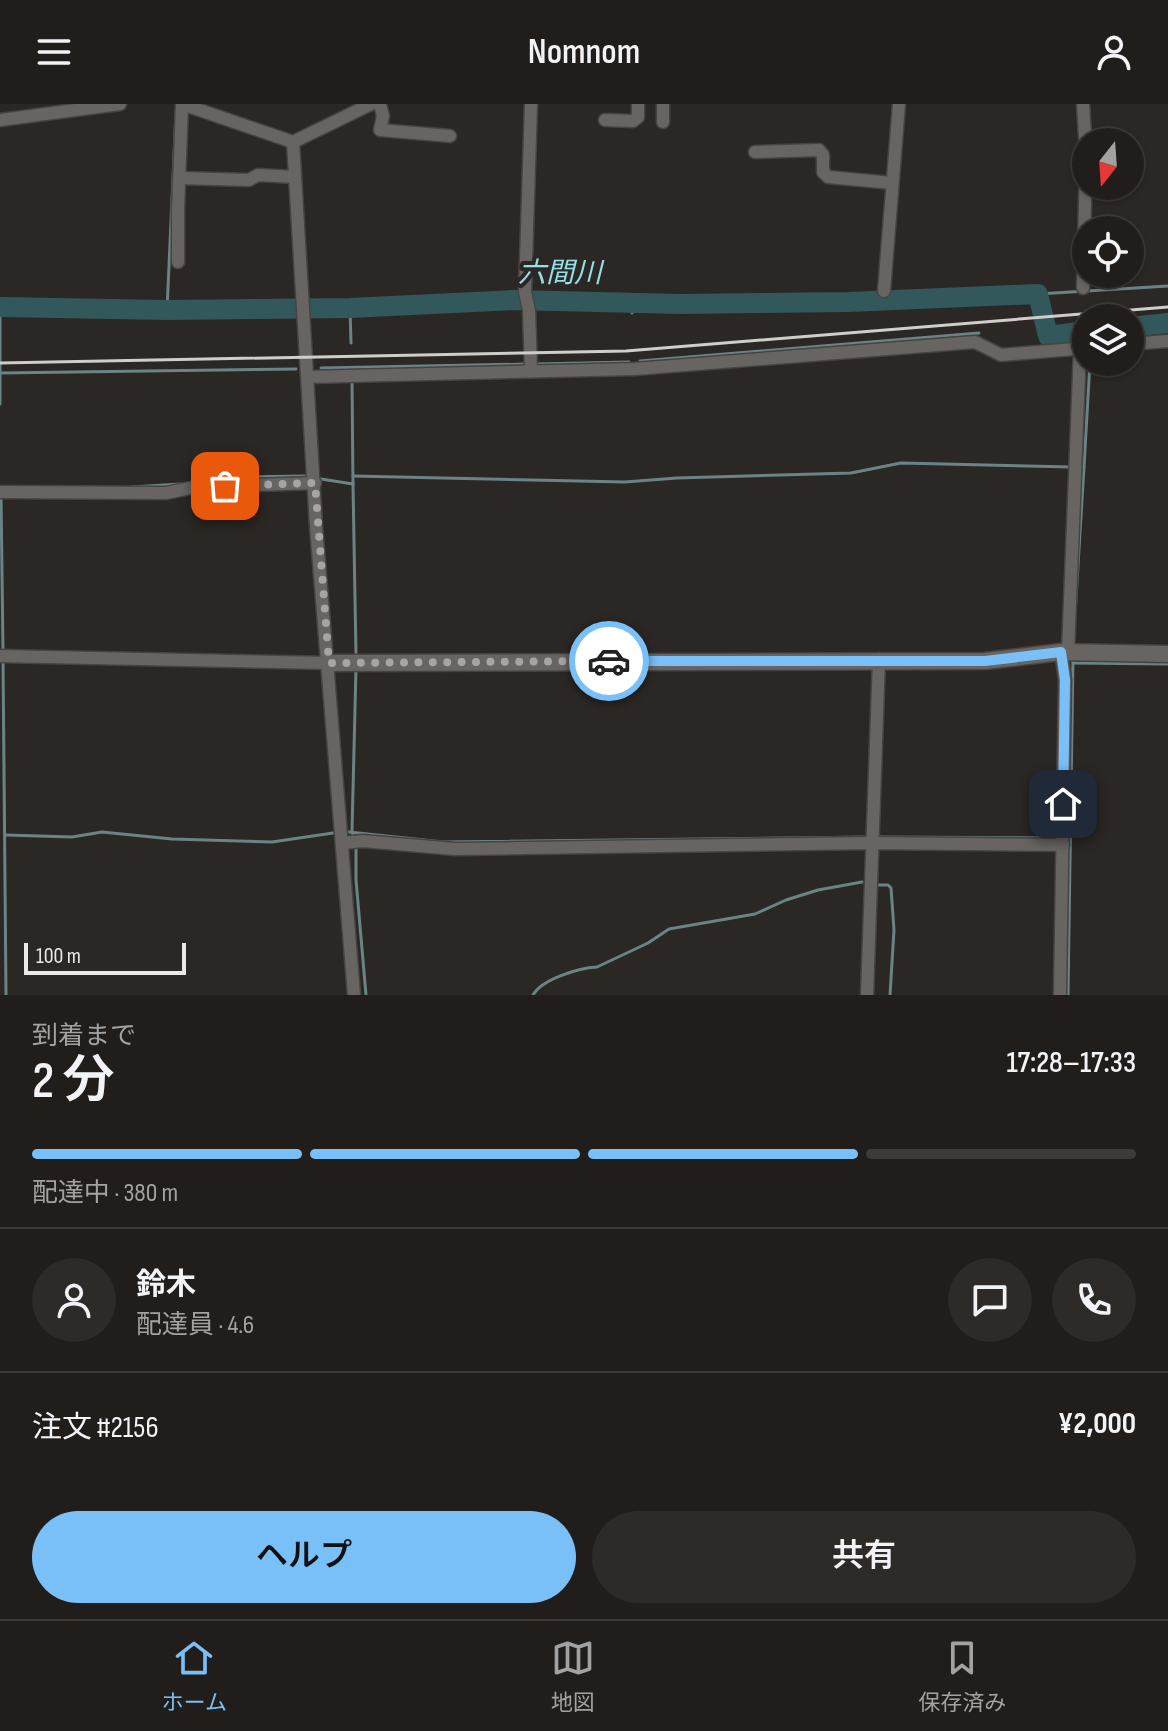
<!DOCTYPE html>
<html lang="ja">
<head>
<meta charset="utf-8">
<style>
  :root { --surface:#201d1b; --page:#2d2a28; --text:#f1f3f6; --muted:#a2a2a3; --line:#3d3b3a; --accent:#79bff8 }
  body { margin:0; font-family:"Sofia Sans Condensed","Noto Sans JP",sans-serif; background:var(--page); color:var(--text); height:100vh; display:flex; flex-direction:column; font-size:30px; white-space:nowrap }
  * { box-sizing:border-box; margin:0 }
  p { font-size:26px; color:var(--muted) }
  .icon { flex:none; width:44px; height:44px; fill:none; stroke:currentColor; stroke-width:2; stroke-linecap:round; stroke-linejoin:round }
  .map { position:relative; height:891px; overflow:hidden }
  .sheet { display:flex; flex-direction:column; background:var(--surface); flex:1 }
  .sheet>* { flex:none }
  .needle { width:52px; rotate:197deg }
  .fabs { position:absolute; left:1072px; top:24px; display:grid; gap:16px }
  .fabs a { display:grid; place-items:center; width:72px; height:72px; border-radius:50%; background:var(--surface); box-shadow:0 2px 6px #0004,0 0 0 2px var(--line); font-size:40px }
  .scale { position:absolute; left:24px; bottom:20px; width:162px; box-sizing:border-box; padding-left:8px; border:4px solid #ebe9e8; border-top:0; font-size:22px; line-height:28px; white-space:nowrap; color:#ebe9e8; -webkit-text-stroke:6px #2a2724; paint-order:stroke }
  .pin { position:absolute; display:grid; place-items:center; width:68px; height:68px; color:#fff; margin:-34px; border-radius:16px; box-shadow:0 4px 12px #0006 }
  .courier { position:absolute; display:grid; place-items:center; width:80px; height:80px; margin:-40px; border:6px solid #79bff8; border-radius:50%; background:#fff; color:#222; box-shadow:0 2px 10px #0007 }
  .summary em { font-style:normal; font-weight:600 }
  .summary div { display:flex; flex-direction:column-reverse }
  .summary { display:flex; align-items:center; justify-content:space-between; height:136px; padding:0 32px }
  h1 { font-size:52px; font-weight:600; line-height:60px }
  .bar { display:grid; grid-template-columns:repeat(4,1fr); gap:12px 8px; align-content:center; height:96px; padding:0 32px }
  .bar i { height:10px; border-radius:6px; background:var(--line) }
  .bar .selected { background:var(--accent) }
  .bar p { grid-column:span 4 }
  .line { display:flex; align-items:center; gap:20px; padding:0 32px; border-top:2px solid var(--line) }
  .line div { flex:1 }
  .round { display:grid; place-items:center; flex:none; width:84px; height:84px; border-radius:42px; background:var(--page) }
  .primary-button { display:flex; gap:16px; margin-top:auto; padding:16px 32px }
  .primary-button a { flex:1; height:92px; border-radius:48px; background:var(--accent); color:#111; font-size:32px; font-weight:600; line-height:92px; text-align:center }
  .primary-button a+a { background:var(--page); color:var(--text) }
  header { display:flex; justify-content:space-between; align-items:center; height:104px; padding:0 32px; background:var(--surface); font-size:36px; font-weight:600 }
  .tabs { display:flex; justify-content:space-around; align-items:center; height:112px; border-top:2px solid var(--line); background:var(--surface); font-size:22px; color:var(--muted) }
  .tabs a { display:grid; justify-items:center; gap:4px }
  .tabs .selected { color:var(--accent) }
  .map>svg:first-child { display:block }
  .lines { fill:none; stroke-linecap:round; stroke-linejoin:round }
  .stream { stroke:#6a8485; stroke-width:3 }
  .river { stroke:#32585b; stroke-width:20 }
  .minor-casing { stroke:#464442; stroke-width:15 }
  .tertiary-casing { stroke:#464442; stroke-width:19 }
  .minor { stroke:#676461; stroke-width:12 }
  .tertiary { stroke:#676461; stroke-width:16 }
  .rail { stroke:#d0cecd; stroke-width:3 }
  .done { stroke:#a7a5a3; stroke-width:8; stroke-dasharray:0 14.4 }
  .route { stroke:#79bff8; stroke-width:10 }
  .labels { text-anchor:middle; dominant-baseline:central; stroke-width:8; stroke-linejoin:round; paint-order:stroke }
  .water-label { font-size:28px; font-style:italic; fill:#95dfe5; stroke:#2a2724 }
</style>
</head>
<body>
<header><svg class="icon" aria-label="menu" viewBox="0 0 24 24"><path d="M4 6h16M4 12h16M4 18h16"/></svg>Nomnom<svg class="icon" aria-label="person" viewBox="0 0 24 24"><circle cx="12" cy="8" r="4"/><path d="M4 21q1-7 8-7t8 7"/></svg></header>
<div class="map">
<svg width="1168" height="891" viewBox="0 0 1168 891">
  <rect width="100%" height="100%" fill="#2a2724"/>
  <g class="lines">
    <g class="stream">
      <polyline points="1038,190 1168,182"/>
      <polyline points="631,199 632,209"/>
      <polyline points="350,204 351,239"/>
      <polyline points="167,206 176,7"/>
      <polyline points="640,257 979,229"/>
      <polyline points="536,260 629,258"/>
      <polyline points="321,264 529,260"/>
      <polyline points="0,269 296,265"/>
      <polyline points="0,300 0,203"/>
      <polyline points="1079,363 1084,363 1090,258"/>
      <polyline points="353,372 625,378 677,374 851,369 901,359 1071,363"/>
      <polyline points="321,375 353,380 352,276"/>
      <polyline points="199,377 233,373 306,372"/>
      <polyline points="353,380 356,552"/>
      <polyline points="132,383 180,380"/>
      <polyline points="1,391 3,547"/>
      <polyline points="1075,511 1084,363"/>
      <polyline points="3,555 6,891"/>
      <polyline points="1073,559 1168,560"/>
      <polyline points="349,728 443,738 871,733"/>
      <polyline points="6,731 72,733 102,728 172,735 272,738 333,729"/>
      <polyline points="878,733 1059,734"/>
      <polyline points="354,736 352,727 356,564"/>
      <polyline points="356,743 356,776 366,891"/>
      <polyline points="878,781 888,781 891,784 894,826 890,891"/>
      <path d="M 533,891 C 542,875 579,864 597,863 L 648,839 L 669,825 L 755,810 L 786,796 L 818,786 L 862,778"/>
      <polyline points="1068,891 1073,555"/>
    </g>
    <g class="river">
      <polyline points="0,203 167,206 350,204 514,196 680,200 848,198 1038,190 1048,232 1086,227"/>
      <polyline points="1130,223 1168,219"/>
    </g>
    <defs>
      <g id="minor">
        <polyline points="182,0 293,38 371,0"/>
        <polyline points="380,0 383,12 380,26 450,32"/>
        <polyline points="663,0 663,18"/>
        <polyline points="1083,0 1086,48"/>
        <polyline points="0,16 120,0"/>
        <polyline points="605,16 633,17 638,13 638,0"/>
        <polyline points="293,38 316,422 354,891"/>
        <polyline points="755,48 819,46 823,51 823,68 828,73 892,79"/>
        <polyline points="179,74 249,76 258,71 295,73"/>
        <polyline points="178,158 178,105 182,0"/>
        <polyline points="1083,184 1086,57"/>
        <polyline points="884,187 899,0"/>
        <polyline points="1130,240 1168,237"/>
        <polyline points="531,267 529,206 525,188 531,0"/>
        <polyline points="308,273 634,265 975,238 1001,251 1086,244"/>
        <polyline points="0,388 166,389 195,383 315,379"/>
        <polyline points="1068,548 1080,245"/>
        <polyline points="0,552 329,559"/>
        <polyline points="343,739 363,737 455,745 872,739 1063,741"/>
        <polyline points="867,891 879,555"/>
        <polyline points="1060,891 1065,576 1061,548"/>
      </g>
      <polyline id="tertiary" points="329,559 985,557 1061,548 1168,550"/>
    </defs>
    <use href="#minor" class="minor-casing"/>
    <use href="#tertiary" class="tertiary-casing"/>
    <use href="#minor" class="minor"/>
    <use href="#tertiary" class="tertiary"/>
    <polyline class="rail" points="0,259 626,247 1168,203"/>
  </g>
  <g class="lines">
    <polyline class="done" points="225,382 315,379 329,559 609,557"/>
    <polyline class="route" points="609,557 985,557 1061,548 1065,576 1063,700"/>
  </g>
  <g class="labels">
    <g class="water-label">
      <text x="560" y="169">六間川</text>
    </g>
  </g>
</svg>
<div class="fabs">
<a><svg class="needle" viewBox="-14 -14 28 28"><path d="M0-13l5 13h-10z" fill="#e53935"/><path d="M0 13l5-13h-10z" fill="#a2a2a3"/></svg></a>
<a><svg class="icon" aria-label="locate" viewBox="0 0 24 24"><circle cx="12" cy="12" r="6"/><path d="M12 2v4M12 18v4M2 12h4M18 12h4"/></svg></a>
<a><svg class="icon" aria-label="layers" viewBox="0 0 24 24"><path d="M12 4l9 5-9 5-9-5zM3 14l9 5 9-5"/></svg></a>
</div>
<div class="scale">100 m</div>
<div class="pin" style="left:225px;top:382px;background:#ea580c"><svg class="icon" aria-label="bag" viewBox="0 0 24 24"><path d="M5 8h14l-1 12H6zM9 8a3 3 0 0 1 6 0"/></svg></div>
<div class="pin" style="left:1063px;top:700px;background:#1f2937"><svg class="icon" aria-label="home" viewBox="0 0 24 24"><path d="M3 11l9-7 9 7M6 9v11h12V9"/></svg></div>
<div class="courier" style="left:609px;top:557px"><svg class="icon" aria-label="car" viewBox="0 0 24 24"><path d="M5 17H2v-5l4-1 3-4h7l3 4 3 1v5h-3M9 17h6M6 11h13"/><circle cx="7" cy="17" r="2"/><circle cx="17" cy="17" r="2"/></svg></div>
</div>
<section class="sheet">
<div class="summary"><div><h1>2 分</h1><p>到着まで</p></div><em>17:28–17:33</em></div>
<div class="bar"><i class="selected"></i><i class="selected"></i><i class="selected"></i><i></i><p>配達中 · 380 m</p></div>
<div class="line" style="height:144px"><a class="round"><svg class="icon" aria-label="person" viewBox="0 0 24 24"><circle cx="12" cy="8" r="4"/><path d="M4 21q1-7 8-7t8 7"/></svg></a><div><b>鈴木</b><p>配達員 · 4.6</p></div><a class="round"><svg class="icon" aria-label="chat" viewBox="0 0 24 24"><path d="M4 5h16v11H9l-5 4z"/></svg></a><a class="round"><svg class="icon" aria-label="phone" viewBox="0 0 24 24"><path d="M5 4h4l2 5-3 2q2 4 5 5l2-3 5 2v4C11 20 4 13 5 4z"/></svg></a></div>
<div class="line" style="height:104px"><div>注文 #2156</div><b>¥2,000</b></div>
<div class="primary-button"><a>ヘルプ</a><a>共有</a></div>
</section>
<nav class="tabs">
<a class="selected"><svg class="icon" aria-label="home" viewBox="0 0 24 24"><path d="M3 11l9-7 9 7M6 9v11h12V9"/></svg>ホーム</a>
<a><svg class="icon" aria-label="map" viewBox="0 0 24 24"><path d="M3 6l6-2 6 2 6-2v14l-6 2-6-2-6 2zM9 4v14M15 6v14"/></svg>地図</a>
<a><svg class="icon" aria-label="saved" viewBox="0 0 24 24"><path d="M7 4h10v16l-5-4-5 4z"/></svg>保存済み</a>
</nav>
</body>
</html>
